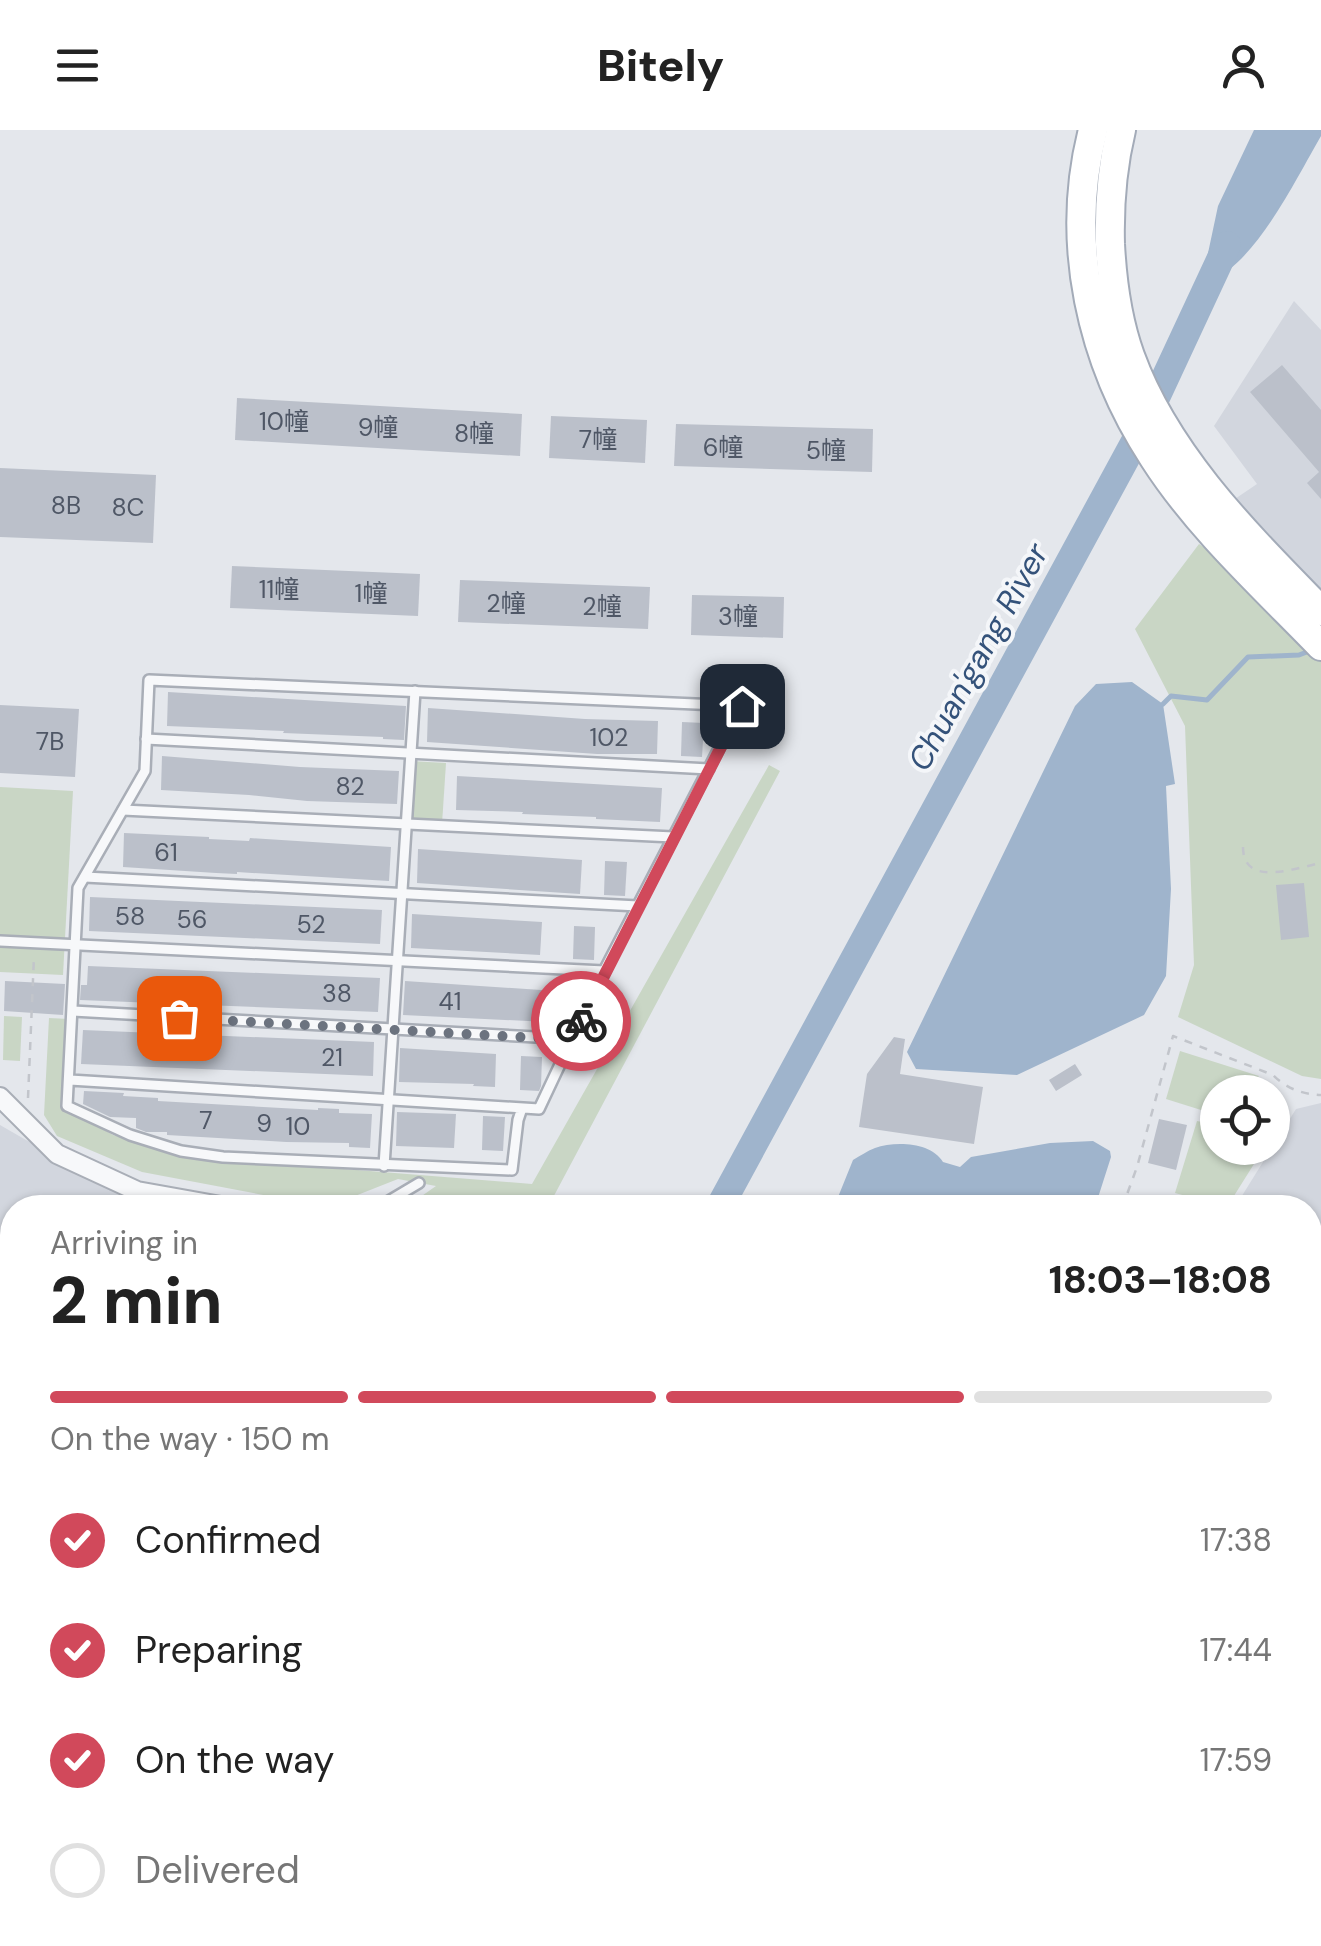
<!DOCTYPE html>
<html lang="en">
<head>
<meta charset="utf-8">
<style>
  :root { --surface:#fff; --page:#f2f2f2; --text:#222; --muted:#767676; --line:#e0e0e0; --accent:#d1495b }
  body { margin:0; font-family:"DM Sans","Noto Sans SC",sans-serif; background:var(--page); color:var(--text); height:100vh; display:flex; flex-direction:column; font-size:38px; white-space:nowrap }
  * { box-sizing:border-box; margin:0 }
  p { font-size:32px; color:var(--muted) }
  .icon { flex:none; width:55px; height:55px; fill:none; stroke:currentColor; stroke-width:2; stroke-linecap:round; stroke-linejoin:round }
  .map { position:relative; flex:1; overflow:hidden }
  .sheet { position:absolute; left:0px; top:1065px; width:1322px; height:752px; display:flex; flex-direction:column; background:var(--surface); border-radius:40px 40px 0 0; box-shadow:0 2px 8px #0004 }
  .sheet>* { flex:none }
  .tools { position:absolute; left:1200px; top:945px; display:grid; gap:20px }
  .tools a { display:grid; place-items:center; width:90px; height:90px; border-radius:50%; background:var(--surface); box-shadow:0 2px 8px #0004; font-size:50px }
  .pin { position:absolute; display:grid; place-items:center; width:85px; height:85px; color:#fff; margin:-42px; border-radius:20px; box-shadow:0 5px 15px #0006 }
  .courier { position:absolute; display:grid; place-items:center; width:100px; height:100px; margin:-50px; border:8px solid #d1495b; border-radius:50%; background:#fff; color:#222; box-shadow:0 2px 12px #0007 }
  .overview em { font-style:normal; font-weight:800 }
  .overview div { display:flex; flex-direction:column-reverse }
  .overview { display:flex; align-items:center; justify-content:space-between; height:170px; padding:0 50px }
  h1 { font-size:65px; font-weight:800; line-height:75px }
  .bar { display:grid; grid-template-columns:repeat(4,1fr); gap:15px 10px; align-content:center; height:120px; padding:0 50px }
  .bar i { height:12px; border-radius:8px; background:var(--line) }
  .bar .current { background:var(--accent) }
  .bar p { grid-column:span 4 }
  ol { padding:0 50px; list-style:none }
  li { display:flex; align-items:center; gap:30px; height:110px }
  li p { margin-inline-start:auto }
  li .icon { padding:10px; border-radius:50%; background:var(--accent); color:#fff; stroke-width:4 }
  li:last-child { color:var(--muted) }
  li i { width:55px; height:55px; border:5px solid var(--line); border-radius:50% }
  header { display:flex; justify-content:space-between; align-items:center; height:130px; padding:0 50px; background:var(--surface); font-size:45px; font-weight:800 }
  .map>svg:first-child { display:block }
  .built { fill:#d2d6de }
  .green { fill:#c9d6c5 }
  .water { fill:#9fb4cc }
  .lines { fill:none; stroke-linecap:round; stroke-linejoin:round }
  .stream { stroke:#9fb4cc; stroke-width:5 }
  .river { stroke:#9fb4cc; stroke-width:28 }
  .building { fill:#bbc0ca }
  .lane-casing { stroke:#a9aeb7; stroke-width:14 }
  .street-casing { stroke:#a9aeb7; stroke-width:22 }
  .primary-casing { stroke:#a3abb8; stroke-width:32 }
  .path { stroke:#c2c5cb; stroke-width:2.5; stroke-dasharray:8 8; stroke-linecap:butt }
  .lane { stroke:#f7f8fa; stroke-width:9 }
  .street { stroke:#f7f8fa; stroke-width:18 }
  .primary { stroke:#fff; stroke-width:28 }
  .done { stroke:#6c737f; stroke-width:10; stroke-dasharray:0 18 }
  .route { stroke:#d1495b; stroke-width:12 }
  .labels { text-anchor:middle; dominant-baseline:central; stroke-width:8; stroke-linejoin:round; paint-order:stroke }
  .number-label { font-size:25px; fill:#4f5766 }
  .water-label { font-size:32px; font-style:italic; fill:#34527a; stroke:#f4f6f9 }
</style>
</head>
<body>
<header><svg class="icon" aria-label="menu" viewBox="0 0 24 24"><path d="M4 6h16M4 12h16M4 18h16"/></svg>Bitely<svg class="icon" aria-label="person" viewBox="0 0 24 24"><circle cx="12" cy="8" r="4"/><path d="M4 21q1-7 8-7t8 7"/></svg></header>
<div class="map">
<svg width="1321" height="1816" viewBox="0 0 1321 1816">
  <rect width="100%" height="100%" fill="#e4e7ec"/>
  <g class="built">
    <polygon points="1294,171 1321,200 1321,481 1223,377 1257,354 1214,296"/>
    <polygon points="1321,973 1321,1455 1310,1410 1310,1078 1235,1077 1296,979"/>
    <polygon points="0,995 26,1010 137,1061 232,1077 12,1078 12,1460 0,1442"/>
  </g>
  <g class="green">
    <polygon points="1199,414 1224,431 1321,532 1321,949 1302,946 1178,887 1194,835 1185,596 1135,499"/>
    <polygon points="410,631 446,633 442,694 406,691"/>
    <polygon points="769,635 780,641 548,1077 406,1077 436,1056 398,1049 327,1077 142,1042 57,1006 44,985 49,888 69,889 65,978 113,1005 183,1026 532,1054"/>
    <polygon points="0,657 73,661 63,845 0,842"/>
    <polygon points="4,886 22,887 20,931 3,930"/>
    <polygon points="1180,921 1259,946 1244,962 1218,962 1217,985 1166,969"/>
    <polygon points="1197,991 1217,995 1218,1018 1264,1018 1227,1077 1175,1063"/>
    <polygon points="704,1805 944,1805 931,1816 707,1816"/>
  </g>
  <g class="water">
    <path d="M 1254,0 L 1321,0 L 1321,6 C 1297,47 1255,135 1209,151 L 1204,142 L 1218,76 Z"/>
    <polygon points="1132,552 1163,574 1175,654 1166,656 1171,759 1166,846 1144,885 1017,945 916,939 907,922 1075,576 1096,554"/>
    <path d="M 1093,1011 L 1110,1021 L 1111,1027 L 1095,1077 L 834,1077 L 853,1030 C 860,1026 867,1021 875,1018 C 895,1011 931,1012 943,1032 L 960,1037 L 971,1027 L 1050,1013 Z"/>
    <polygon points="404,1805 653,1805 652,1812 643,1816 398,1816"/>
  </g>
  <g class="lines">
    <polyline class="stream" points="1163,574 1171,566 1207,570 1248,527 1299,525 1312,520"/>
    <g class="river">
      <polyline points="719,1078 1139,304 1227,115"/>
      <polyline points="277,1816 285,1805"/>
    </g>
  </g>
  <g class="building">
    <polygon points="1282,235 1321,280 1321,369 1307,353 1319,342 1250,262"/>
    <polygon points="237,268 522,284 520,326 235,310"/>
    <polygon points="551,286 647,290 645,333 549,328"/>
    <polygon points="676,294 873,299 872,342 674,336"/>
    <polygon points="0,338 156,345 153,413 0,407"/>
    <polygon points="232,436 420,444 418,486 230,478"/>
    <polygon points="460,450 650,457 648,499 458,492"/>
    <polygon points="692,465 784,467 783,508 691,505"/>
    <polygon points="168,562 406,576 404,610 383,609 383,607 283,603 284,601 167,596"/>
    <polygon points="0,575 79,579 75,647 0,643"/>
    <polygon points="428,578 585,589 658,591 657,624 597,624 427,612"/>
    <polygon points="682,592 704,593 702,627 681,626"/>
    <polygon points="162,626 300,637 399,641 397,674 307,671 249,665 161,660"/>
    <polygon points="457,646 662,658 660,692 596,689 596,687 522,684 523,682 456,680"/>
    <polygon points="124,703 209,707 209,709 249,711 250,708 391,717 389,751 237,742 237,744 216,743 123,737"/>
    <polygon points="418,719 582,730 580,764 417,753"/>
    <polygon points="605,731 627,732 625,766 604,765"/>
    <polygon points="1304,753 1309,807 1281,810 1276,755"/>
    <polygon points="90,767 382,780 380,814 89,801"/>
    <polygon points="412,784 542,792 540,825 411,818"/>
    <polygon points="574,796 595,797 594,830 573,829"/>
    <polygon points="88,836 380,848 378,882 80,870 81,855 87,855"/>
    <polygon points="5,851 65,854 63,885 4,881"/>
    <polygon points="405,851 571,862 569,896 548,895 548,892 403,885"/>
    <polygon points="83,900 374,912 373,946 81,934"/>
    <polygon points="894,907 905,909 900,944 983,957 974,1014 859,997 867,944"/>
    <polygon points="400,918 496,924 495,957 473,956 474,954 399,952"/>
    <polygon points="521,926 542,927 541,956 539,961 520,960"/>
    <polygon points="1075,934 1082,945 1056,961 1049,950"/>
    <polygon points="84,961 124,963 123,966 158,968 158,971 318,980 318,978 339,979 339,983 372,984 370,1018 349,1017 349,1013 286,1012 167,1005 167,1002 146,1002 136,998 136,988 110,987 83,974"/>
    <polygon points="397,982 456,984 454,1018 396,1016"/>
    <polygon points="483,986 505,987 503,1021 482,1020"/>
    <polygon points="1159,989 1187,995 1176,1040 1148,1033"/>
  </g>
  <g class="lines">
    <defs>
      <g id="lane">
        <polyline points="146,609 709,639"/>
        <polyline points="123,680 673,707"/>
        <polyline points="85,747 638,776"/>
        <polyline points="0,811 604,841"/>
        <polyline points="73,881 572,909"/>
        <polyline points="70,950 539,979 604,841 741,576 149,550 145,641 78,758 67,976 130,1005 181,1021 223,1027 512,1040 518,990 522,978"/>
        <polyline points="384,1036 415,561"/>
        <polyline points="377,1078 419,1053"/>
        <polyline points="0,1378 12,1384"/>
      </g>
      <polyline id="street" points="0,967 57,1024 137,1061 232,1078"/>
      <g id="primary">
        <path d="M 1093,0 C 1064,113 1091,232 1154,328 C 1199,398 1263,456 1321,516"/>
        <path d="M 1121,0 C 1112,37 1109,76 1110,114 C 1112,152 1117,190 1130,226 C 1167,327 1248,406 1321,481"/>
      </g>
    </defs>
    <use href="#lane" class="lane-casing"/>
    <use href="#street" class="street-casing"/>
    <use href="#primary" class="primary-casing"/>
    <g class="path">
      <path d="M 1243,717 C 1243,758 1295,738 1321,733"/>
      <polyline points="28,968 34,826"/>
      <path d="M 1122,1078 L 1137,1037 L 1173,906 L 1273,945 C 1287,959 1302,964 1321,965"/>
      <polyline points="1310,1628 1321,1623"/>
      <polyline points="1196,1805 1199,1816"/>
    </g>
    <use href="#lane" class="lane"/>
    <use href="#street" class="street"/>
    <use href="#primary" class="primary"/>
  </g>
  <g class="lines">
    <polyline class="done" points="179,888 572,910 581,891"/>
    <polyline class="route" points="581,891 742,576"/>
  </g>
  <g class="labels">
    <g class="number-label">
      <text x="284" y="291">10幢</text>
      <text x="378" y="297">9幢</text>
      <text x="474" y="303">8幢</text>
      <text x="598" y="309">7幢</text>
      <text x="723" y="317">6幢</text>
      <text x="826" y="320">5幢</text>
      <text x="66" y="375">8B</text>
      <text x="128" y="377">8C</text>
      <text x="279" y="459">11幢</text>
      <text x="371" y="463">1幢</text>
      <text x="506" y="473">2幢</text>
      <text x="602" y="476">2幢</text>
      <text x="738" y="486">3幢</text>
      <text x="609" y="607">102</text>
      <text x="50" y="611">7B</text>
      <text x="350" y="656">82</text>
      <text x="166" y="722">61</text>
      <text x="130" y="786">58</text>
      <text x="192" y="789">56</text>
      <text x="311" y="794">52</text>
      <text x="337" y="863">38</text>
      <text x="450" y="871">41</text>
      <text x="332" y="927">21</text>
      <text x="206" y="990">7</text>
      <text x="264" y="993">9</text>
      <text x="298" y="996">10</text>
    </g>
    <g class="water-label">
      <text transform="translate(978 527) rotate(-61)">Chuan'gang River</text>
    </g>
  </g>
</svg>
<div class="tools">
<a><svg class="icon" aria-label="locate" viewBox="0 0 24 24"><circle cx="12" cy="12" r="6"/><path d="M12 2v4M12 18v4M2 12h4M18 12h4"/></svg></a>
</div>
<div class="pin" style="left:179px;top:888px;background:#ea580c"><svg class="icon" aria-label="bag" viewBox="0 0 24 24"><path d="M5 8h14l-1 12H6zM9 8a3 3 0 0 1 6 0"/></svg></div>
<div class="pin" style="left:742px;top:576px;background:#1f2937"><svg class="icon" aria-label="home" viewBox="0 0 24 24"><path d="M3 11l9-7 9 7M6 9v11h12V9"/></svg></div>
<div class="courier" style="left:581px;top:891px"><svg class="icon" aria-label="bike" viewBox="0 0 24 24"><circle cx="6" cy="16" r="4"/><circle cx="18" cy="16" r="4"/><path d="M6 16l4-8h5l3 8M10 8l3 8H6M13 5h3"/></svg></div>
<section class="sheet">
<div class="overview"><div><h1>2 min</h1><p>Arriving in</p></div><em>18:03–18:08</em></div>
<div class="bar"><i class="current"></i><i class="current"></i><i class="current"></i><i></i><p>On the way · 150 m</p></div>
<ol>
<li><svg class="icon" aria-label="check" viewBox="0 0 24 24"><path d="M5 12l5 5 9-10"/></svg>Confirmed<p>17:38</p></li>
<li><svg class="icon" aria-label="check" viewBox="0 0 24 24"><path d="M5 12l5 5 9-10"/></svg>Preparing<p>17:44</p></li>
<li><svg class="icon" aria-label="check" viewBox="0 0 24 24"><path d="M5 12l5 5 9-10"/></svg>On the way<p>17:59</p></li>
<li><i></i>Delivered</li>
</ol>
</section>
</div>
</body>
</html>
